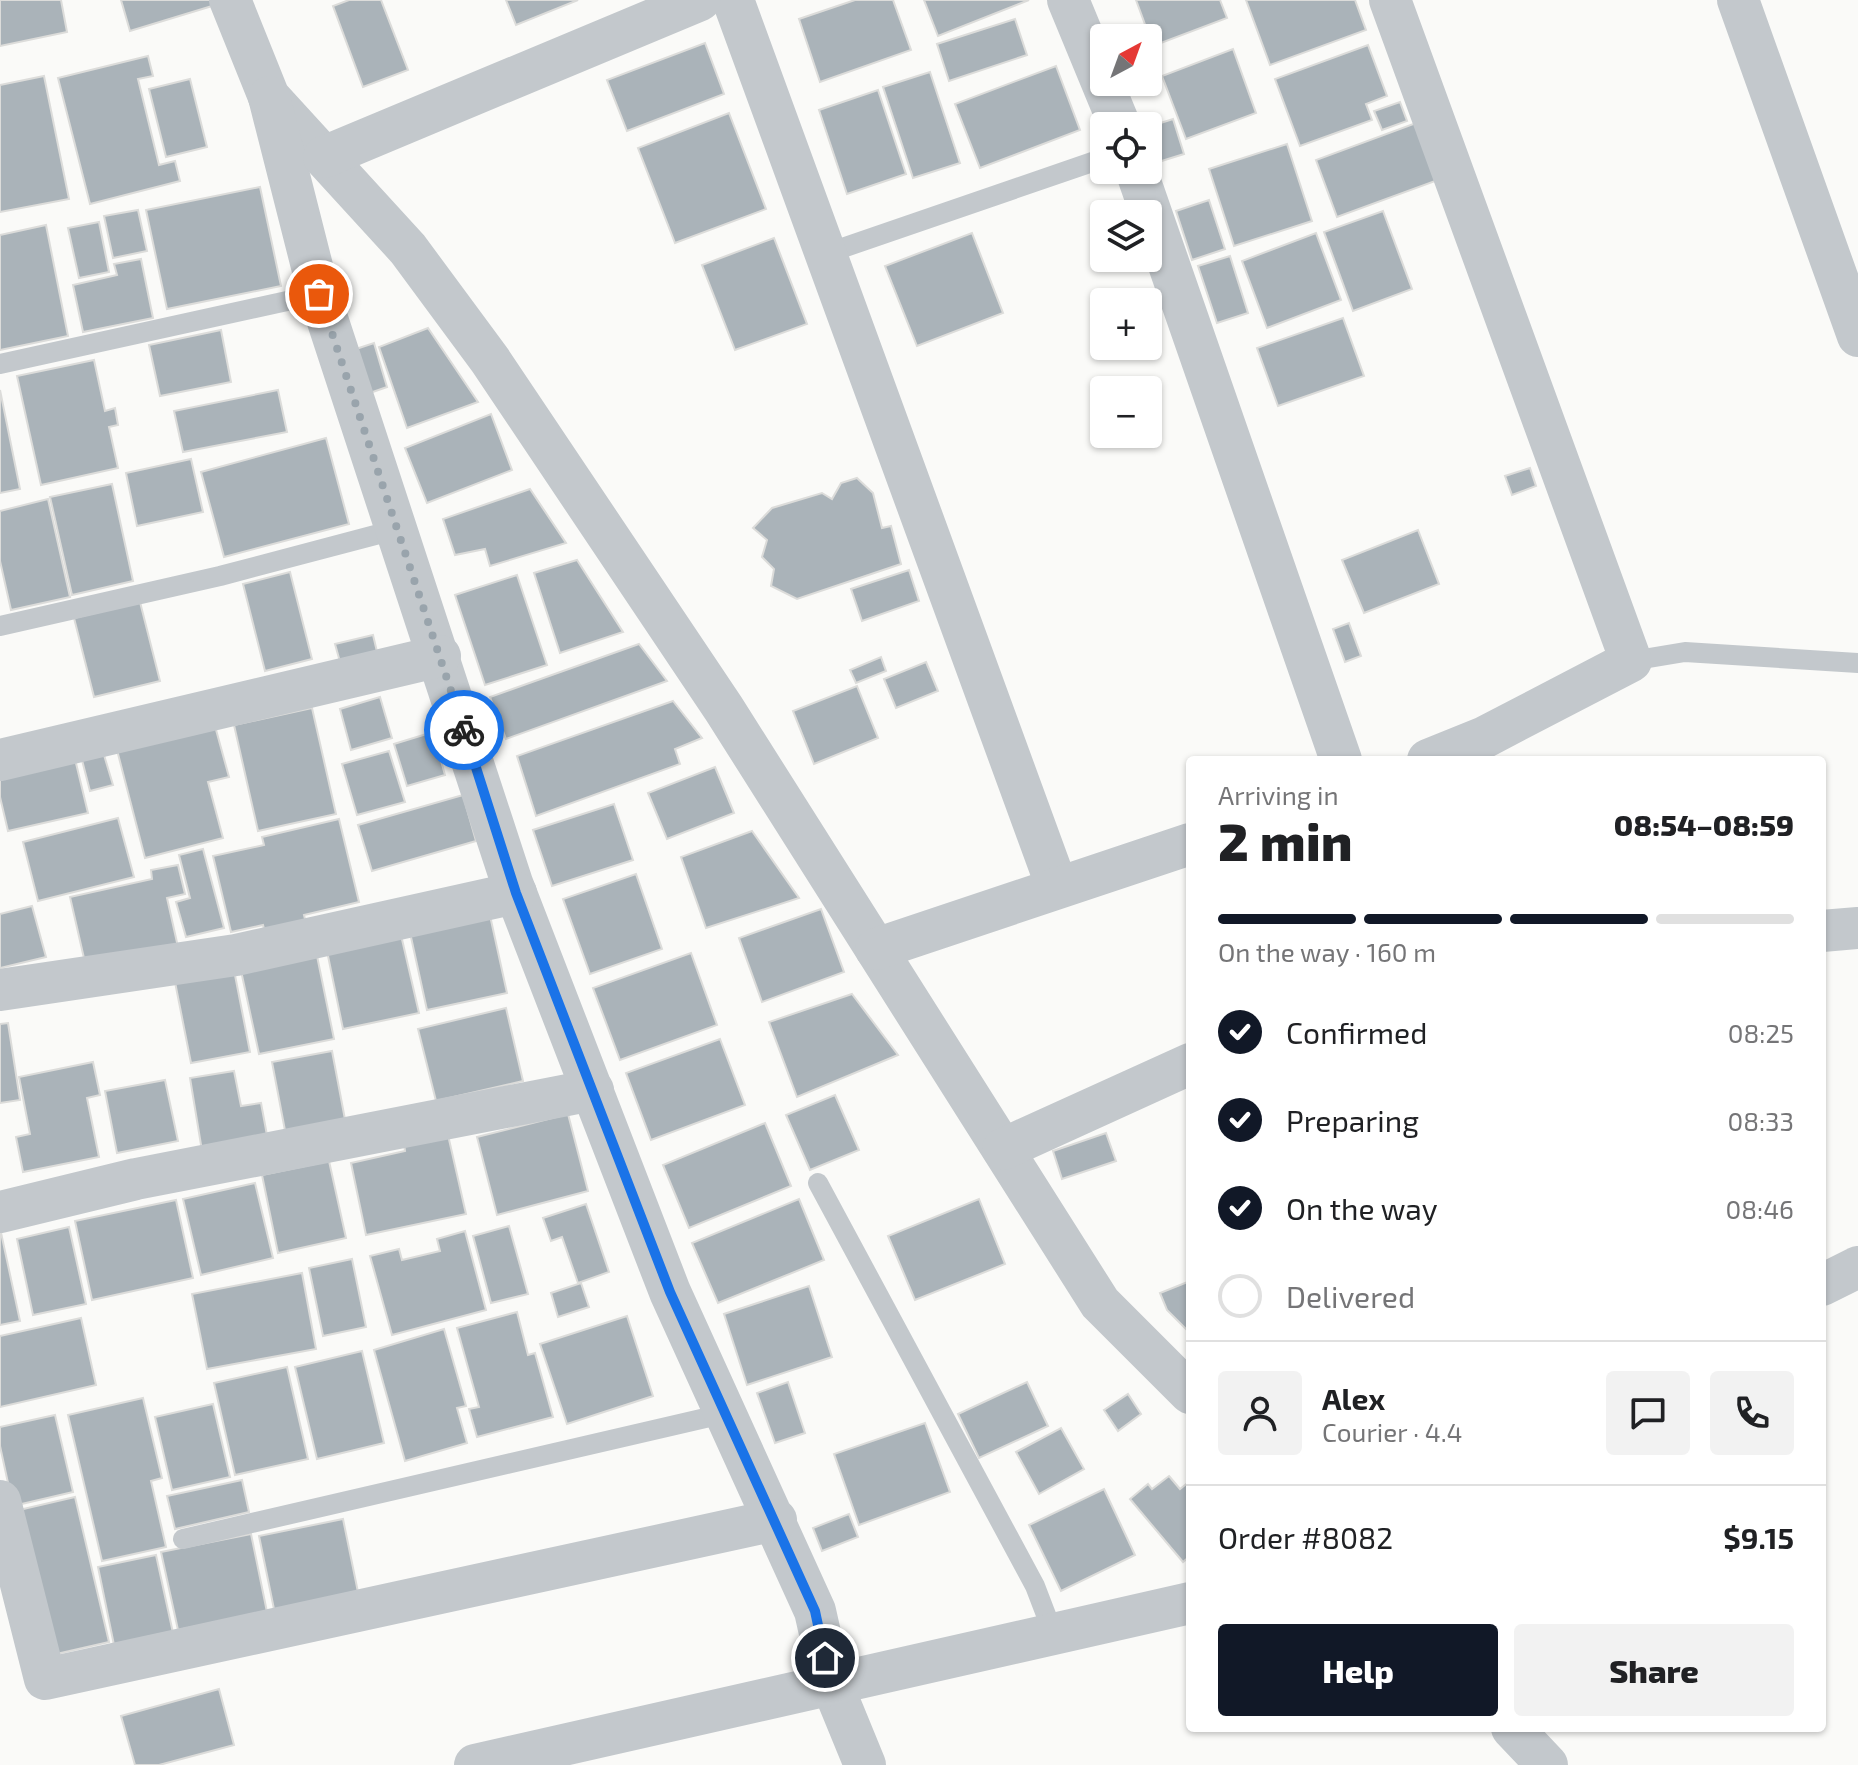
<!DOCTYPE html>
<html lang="en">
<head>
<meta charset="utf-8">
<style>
  :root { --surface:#fff; --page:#f2f2f2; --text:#202124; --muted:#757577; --line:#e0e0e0; --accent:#111827 }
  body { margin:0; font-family:"Exo 2",sans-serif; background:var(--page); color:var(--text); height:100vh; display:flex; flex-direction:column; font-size:30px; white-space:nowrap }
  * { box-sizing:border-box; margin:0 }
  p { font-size:26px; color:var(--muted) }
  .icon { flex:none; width:44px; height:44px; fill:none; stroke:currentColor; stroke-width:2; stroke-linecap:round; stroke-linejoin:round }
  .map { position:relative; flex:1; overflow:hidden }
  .sheet { position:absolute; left:1186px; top:756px; width:640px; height:976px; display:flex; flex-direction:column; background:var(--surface); border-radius:8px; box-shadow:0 2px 6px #0004 }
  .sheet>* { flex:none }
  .needle { width:52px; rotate:41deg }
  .fabs { position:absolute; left:1090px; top:24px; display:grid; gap:16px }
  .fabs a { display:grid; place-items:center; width:72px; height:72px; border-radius:8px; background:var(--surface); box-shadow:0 2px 6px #0004; font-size:40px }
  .pin { position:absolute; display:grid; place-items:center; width:68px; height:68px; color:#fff; margin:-34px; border:4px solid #fff; border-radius:50%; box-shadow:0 2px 8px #0007 }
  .courier { position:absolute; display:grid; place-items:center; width:80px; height:80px; margin:-40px; border:6px solid #1a73e8; border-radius:50%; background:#fff; color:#222; box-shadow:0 2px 10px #0007 }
  .headline em { font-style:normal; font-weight:800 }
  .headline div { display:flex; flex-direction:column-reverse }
  .headline { display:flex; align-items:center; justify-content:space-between; height:136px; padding:0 32px }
  h1 { font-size:52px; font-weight:800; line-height:60px }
  .bar { display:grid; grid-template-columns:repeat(4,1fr); gap:12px 8px; align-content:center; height:96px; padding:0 32px }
  .bar i { height:10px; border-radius:6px; background:var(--line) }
  .bar .current { background:var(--accent) }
  .bar p { grid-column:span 4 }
  .line { display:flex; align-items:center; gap:20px; padding:0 32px; border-top:2px solid var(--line) }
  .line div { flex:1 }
  .round { display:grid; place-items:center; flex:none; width:84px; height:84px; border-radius:8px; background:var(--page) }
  ol { padding:0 32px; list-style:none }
  li { display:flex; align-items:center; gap:24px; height:88px }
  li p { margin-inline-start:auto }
  li .icon { padding:8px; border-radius:50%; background:var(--accent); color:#fff; stroke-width:4 }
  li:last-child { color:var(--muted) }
  li i { width:44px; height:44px; border:4px solid var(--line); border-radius:50% }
  .primary-button { display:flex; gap:16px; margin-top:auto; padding:16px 32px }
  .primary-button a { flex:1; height:92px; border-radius:8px; background:var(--accent); color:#fff; font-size:32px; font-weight:800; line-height:92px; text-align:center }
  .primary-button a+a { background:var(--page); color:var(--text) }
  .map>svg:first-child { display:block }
  .building { fill:#aab3b9; stroke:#dcdcda; stroke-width:2 }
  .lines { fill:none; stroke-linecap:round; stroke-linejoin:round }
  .lane { stroke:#c3c8cc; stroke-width:20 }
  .street { stroke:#c3c8cc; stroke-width:42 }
  .done { stroke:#99a4ac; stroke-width:8; stroke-dasharray:0 14.4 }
  .route { stroke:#1a73e8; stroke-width:10 }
</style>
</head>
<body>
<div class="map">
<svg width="1858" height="1765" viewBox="0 0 1858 1765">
  <rect width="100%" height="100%" fill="#fafaf8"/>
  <g class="building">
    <polygon points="0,0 61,0 67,32 0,46"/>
    <polygon points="121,0 210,0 212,6 130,31"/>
    <polygon points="349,0 381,0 408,70 363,87 333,6"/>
    <polygon points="506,0 578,0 516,25"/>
    <polygon points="855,0 893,0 911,50 820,82 799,19"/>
    <polygon points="924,0 1029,0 938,36"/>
    <polygon points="1136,0 1220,0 1227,18 1153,46"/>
    <polygon points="1246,0 1355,0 1366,30 1270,65"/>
    <polygon points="1015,19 1027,55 949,81 937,44"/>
    <polygon points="705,43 724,94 627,131 607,80"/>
    <polygon points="1368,45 1387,96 1366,104 1372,120 1300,146 1275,79"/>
    <polygon points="1233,49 1256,113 1186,139 1162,76"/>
    <polygon points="148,56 153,76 138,79 159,165 175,161 180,181 90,204 58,78"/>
    <polygon points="1056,66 1080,130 980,168 955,104"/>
    <polygon points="930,72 960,163 913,178 883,87"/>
    <polygon points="44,76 69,199 0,212 0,85"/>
    <polygon points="190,79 207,147 166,157 149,89"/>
    <polygon points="878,90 906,174 847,194 819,110"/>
    <polygon points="1400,102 1407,121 1382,130 1374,111"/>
    <polygon points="729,113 766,209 675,243 638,148"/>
    <polygon points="1173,119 1184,154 1152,164 1148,151 1148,127"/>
    <polygon points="1416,123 1438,180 1337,217 1316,160"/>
    <polygon points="1287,144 1312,221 1234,246 1209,169"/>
    <polygon points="260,187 281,286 167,309 146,210"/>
    <polygon points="1209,200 1225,249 1192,260 1176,211"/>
    <polygon points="138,210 147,251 113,258 104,216"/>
    <polygon points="1383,211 1412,289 1353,311 1324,232"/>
    <polygon points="99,222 109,272 79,278 68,228"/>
    <polygon points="46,225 68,336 0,350 0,235"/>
    <polygon points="972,233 1003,313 917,346 885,266"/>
    <polygon points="1316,233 1341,300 1267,328 1242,261"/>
    <polygon points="774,238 807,324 735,350 702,265"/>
    <polygon points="1230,256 1248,313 1217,323 1198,266"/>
    <polygon points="141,259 153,318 83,332 73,285 117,275 114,264"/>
    <polygon points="1343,318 1364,376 1278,406 1257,348"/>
    <polygon points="428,328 478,402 407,428 379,347"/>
    <polygon points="221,330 231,382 160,396 149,345"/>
    <polygon points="374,343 387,387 367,394 353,350"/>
    <polygon points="94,360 105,411 115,408 118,425 109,427 118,468 41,485 17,376"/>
    <polygon points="0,390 20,489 0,493"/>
    <polygon points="278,390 287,432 183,452 174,411"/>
    <polygon points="491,414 512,470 427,503 405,448"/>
    <polygon points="326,438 349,524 224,557 201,472"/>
    <polygon points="191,459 203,512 137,526 126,473"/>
    <polygon points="1530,468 1536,486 1512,495 1505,476"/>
    <polygon points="857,478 873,493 882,528 891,526 901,564 797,599 771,586 774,569 762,557 767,540 753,528 772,508 822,493 832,499 841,483"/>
    <polygon points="112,484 133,581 72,595 50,497"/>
    <polygon points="530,489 566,543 490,566 485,549 455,555 443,519"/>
    <polygon points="48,499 70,597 11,610 0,561 0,511"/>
    <polygon points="1418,530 1439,584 1364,613 1342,560"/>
    <polygon points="577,560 623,632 560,653 534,573"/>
    <polygon points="909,570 919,601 862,621 851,589"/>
    <polygon points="290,572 312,659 265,671 243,584"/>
    <polygon points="517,575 547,665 485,685 455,595"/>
    <polygon points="140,602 160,681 94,697 74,618"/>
    <polygon points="1349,623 1361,656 1345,662 1333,629"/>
    <polygon points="373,635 379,660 342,669 335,644"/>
    <polygon points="639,644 667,681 506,739 490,697"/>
    <polygon points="881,657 886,671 856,683 850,670"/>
    <polygon points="926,662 938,691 896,708 884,679"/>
    <polygon points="857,686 878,738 814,764 793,711"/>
    <polygon points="380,697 392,738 351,750 340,709"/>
    <polygon points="673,701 702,738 675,749 680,764 536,816 517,756"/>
    <polygon points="312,708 336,814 258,831 234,725"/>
    <polygon points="215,726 229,777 208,782 223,838 145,858 117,750"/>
    <polygon points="433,732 445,775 407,786 394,744"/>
    <polygon points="389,751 405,802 357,815 342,764"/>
    <polygon points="104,755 113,785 90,791 82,760"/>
    <polygon points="75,759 88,813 8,831 0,797 0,777"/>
    <polygon points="715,767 734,813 667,839 648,793"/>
    <polygon points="463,795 476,841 372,871 358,825"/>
    <polygon points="614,804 633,860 552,886 533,830"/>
    <polygon points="118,818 134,877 38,901 23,842"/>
    <polygon points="339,819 359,902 304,915 307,927 266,937 263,925 231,932 213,856 264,845 262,837"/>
    <polygon points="752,831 799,898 706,928 681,857"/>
    <polygon points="203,849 224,928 186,937 176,902 190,898 179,855"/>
    <polygon points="178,865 185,894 167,898 178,947 86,967 70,897 152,879 151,870"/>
    <polygon points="636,874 662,949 590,974 563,899"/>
    <polygon points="32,906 46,957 0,968 0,914"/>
    <polygon points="821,909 844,972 762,1002 739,938"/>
    <polygon points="489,911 507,993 427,1010 409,928"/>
    <polygon points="401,935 419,1013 343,1029 327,951"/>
    <polygon points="316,951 334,1039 259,1054 240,966"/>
    <polygon points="691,953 717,1025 620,1060 593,988"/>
    <polygon points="234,970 250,1052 191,1063 175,982"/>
    <polygon points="852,994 898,1055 797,1097 769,1022"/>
    <polygon points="506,1008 523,1081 436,1101 418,1029"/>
    <polygon points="8,1023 20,1100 0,1103 0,1024"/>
    <polygon points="720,1039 745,1105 651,1140 626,1073"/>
    <polygon points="332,1051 347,1130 287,1141 272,1062"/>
    <polygon points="93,1062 100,1095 87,1098 99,1157 23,1172 16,1137 30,1134 19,1077"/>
    <polygon points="234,1071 241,1106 261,1103 269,1146 203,1157 190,1078"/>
    <polygon points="165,1080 178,1141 117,1153 105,1091"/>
    <polygon points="835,1095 859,1150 810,1170 786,1115"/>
    <polygon points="568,1114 588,1191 497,1215 477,1137"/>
    <polygon points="765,1123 791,1186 689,1228 663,1165"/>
    <polygon points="1106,1133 1116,1161 1062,1179 1053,1151"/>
    <polygon points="448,1135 466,1214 366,1235 351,1163 405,1151 404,1144"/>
    <polygon points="329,1161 346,1238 278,1253 262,1175"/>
    <polygon points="255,1183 273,1258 201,1275 183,1199"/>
    <polygon points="799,1199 824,1260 718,1303 692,1243"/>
    <polygon points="979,1199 1005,1264 915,1300 888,1236"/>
    <polygon points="176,1200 193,1278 92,1300 75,1221"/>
    <polygon points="586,1204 609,1272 578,1283 562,1237 551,1241 543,1218"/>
    <polygon points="509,1226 528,1294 491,1303 473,1236"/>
    <polygon points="69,1227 86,1304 33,1315 17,1239"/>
    <polygon points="0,1228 20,1321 0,1325"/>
    <polygon points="465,1231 486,1310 392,1335 370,1256 399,1249 402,1260 440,1251 437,1239"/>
    <polygon points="352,1259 366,1327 323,1336 309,1268"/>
    <polygon points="302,1273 316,1349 207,1369 192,1294"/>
    <polygon points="1190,1281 1190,1333 1167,1310 1160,1293"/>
    <polygon points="581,1283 589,1307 558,1317 551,1293"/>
    <polygon points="809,1286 832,1357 747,1385 724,1314"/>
    <polygon points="517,1312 528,1355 535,1353 553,1417 477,1437 469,1409 479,1407 457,1328"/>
    <polygon points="627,1316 653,1396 567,1424 540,1344"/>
    <polygon points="81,1318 96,1385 0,1407 0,1336"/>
    <polygon points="444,1329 466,1406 457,1408 467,1443 405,1461 374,1350"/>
    <polygon points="362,1351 384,1443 317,1459 295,1367"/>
    <polygon points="287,1367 308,1459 235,1475 214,1383"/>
    <polygon points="788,1382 805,1433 775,1443 757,1393"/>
    <polygon points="1027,1382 1048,1426 979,1458 958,1414"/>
    <polygon points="1128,1394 1141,1414 1118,1431 1104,1410"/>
    <polygon points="143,1398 162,1478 151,1481 166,1547 102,1561 68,1415"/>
    <polygon points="213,1404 230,1477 172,1490 155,1417"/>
    <polygon points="55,1415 73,1492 13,1506 0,1446 0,1427"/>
    <polygon points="925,1423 950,1492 859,1525 834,1454"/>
    <polygon points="1061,1428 1084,1469 1039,1494 1016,1452"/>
    <polygon points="1169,1476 1180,1489 1190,1481 1190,1556 1183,1562 1130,1499 1148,1484 1152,1489"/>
    <polygon points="242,1480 249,1512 175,1529 167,1496"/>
    <polygon points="1104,1489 1135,1555 1061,1591 1029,1525"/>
    <polygon points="75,1497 109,1642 52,1655 19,1510"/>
    <polygon points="849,1514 858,1537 822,1551 813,1528"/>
    <polygon points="343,1519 359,1597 275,1614 259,1536"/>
    <polygon points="251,1534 267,1612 178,1630 161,1552"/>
    <polygon points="156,1555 173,1633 114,1645 98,1567"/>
    <polygon points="219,1689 234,1745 159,1765 135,1765 121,1716"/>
  </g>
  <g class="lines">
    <g class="lane">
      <polyline points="825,254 1104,158"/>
      <polyline points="0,364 319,294"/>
      <polyline points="0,626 220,576 398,529"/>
      <polyline points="1631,661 1685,652 1858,663"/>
      <polyline points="818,1183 1035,1586 1053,1633"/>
      <polyline points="183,1539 727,1413"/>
    </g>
    <g class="street">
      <polyline points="230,0 269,97 408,249 490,360 724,709 1100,1303 1190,1393"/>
      <polyline points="733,0 1057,887"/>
      <polyline points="1068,0 1120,126"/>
      <polyline points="1390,0 1631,661 1485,737 1428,760"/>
      <polyline points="1738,0 1858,336"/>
      <polyline points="269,97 319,294 512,883 670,1292 815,1611 831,1682 865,1765"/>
      <polyline points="324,157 700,0"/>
      <polyline points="1136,170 1341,760"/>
      <polyline points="0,760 440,656"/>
      <polyline points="1822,931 1858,928"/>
      <polyline points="876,949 1190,844"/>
      <polyline points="0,990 236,955 516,893"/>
      <polyline points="1003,1149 1190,1064"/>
      <polyline points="0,1212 136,1179 593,1090"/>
      <polyline points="1822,1285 1858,1267"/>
      <polyline points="0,1501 45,1679 776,1520"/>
      <polyline points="1512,1728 1547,1765"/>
      <polyline points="475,1765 1190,1603"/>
    </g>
  </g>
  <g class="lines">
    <polyline class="done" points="319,294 464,730"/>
    <polyline class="route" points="464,730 516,893 670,1292 815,1611 825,1658"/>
  </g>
</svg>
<div class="fabs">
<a><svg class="needle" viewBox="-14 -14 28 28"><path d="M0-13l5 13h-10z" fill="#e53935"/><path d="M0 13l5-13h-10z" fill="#757577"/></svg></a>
<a><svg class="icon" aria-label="locate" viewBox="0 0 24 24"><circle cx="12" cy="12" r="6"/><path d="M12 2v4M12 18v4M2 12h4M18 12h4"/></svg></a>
<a><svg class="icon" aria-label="layers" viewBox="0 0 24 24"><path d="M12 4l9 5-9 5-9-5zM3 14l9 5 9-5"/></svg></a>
<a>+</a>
<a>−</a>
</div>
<div class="pin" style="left:319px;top:294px;background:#ea580c"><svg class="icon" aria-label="bag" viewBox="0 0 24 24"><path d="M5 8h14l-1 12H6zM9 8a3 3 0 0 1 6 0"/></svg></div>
<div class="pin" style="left:825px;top:1658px;background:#1f2937"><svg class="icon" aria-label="home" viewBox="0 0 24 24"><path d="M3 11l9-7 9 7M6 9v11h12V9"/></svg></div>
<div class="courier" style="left:464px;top:730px"><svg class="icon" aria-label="bike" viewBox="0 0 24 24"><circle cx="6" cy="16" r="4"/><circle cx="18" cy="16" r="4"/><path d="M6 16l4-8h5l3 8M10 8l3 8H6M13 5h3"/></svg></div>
<section class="sheet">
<div class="headline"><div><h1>2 min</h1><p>Arriving in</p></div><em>08:54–08:59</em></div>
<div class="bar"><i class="current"></i><i class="current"></i><i class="current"></i><i></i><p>On the way · 160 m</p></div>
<ol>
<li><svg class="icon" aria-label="check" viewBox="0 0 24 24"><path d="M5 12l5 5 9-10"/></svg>Confirmed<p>08:25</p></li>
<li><svg class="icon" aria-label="check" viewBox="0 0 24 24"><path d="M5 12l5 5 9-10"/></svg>Preparing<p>08:33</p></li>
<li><svg class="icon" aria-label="check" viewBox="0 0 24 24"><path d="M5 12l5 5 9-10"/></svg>On the way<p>08:46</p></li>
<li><i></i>Delivered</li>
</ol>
<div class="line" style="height:144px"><a class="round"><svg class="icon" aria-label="person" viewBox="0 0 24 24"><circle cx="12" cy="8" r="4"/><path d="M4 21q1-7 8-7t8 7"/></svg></a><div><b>Alex</b><p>Courier · 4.4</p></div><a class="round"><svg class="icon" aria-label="chat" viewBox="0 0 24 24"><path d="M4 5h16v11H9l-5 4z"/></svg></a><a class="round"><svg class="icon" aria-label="phone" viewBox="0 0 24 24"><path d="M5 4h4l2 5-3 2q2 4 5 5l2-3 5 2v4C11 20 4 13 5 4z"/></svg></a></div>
<div class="line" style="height:104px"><div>Order #8082</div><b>$9.15</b></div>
<div class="primary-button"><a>Help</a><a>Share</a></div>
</section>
</div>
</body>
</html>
